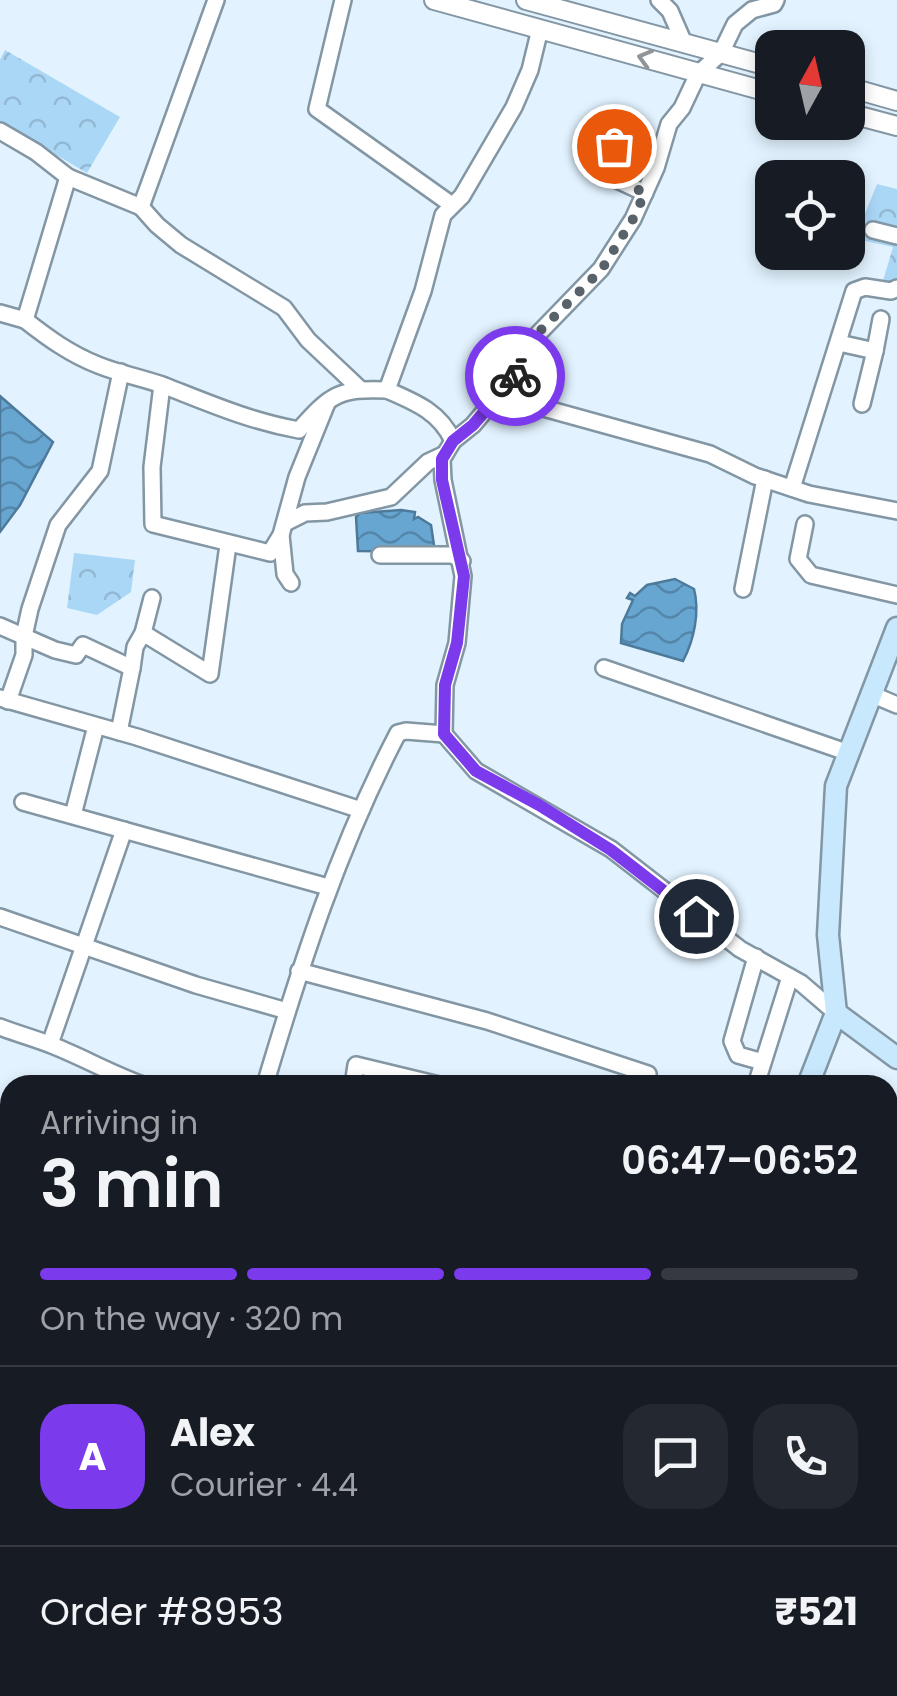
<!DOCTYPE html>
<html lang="en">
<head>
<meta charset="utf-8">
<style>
  :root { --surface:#171b24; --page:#242831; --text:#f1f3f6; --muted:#9ea1a6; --line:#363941; --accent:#7c3aed }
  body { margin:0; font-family:Poppins,sans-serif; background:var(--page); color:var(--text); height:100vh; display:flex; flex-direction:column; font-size:38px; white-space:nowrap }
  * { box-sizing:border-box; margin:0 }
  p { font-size:32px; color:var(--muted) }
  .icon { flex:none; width:55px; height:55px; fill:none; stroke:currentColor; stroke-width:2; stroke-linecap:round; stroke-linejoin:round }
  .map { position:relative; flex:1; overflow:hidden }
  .sheet { position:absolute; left:0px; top:1075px; width:898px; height:622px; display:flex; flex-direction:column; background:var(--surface); border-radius:30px 30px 0 0; box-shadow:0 5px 15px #0003 }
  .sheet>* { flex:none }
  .needle { width:65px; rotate:8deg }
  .buttons { position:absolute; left:755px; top:30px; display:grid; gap:20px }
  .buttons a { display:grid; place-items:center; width:110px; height:110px; border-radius:20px; background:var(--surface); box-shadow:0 5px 15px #0003; font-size:50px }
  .pin { position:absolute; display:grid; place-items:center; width:85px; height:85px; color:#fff; margin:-42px; border:5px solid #fff; border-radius:50%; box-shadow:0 2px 10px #0007 }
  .courier { position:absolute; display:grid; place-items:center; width:100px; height:100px; margin:-50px; border:8px solid #7c3aed; border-radius:50%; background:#fff; color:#222; box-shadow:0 2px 12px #0007 }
  .headline em { font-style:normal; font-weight:600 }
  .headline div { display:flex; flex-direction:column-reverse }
  .headline { display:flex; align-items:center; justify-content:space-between; height:170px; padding:0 40px }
  h1 { font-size:65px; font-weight:600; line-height:75px }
  .bar { display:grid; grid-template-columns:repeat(4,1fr); gap:15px 10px; align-content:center; height:120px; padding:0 40px }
  .bar i { height:12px; border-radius:8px; background:var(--line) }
  .bar .on { background:var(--accent) }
  .bar p { grid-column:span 4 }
  .line { display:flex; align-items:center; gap:25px; padding:0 40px; border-top:2px solid var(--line) }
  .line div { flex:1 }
  .round { display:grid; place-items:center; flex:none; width:105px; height:105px; border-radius:30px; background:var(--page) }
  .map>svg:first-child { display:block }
  .park { fill:url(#park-crowns) }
  .water { fill:url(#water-waves); stroke:#4d7a9a; stroke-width:2.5 }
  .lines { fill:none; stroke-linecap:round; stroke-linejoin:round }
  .minor-casing { stroke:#8396a4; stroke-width:20 }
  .tertiary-casing { stroke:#8396a4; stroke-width:22 }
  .secondary-casing { stroke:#8396a4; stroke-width:25 }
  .minor { stroke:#fff; stroke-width:15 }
  .tertiary { stroke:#fff; stroke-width:18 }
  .secondary { stroke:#c7e8fd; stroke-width:20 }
  .oneway { stroke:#929598 }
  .done { stroke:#58626a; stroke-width:10; stroke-dasharray:0 18 }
  .route { stroke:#7c3aed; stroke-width:12 }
</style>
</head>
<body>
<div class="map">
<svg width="897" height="1696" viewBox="0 0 897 1696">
  <defs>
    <pattern id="park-crowns" width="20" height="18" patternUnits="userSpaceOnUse" patternTransform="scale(2.5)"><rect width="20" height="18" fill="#abd7f7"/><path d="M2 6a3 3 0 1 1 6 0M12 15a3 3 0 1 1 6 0" fill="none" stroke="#92b8d3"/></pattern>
    <pattern id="water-waves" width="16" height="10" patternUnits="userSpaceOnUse" patternTransform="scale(2.5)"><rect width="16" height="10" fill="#68a6d2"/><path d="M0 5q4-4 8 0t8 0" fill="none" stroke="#5486aa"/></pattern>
  </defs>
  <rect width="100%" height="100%" fill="#e2f3ff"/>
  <g class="park">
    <polygon points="5,50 120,117 87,173 0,122 0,60"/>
    <polygon points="877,184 897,189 897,294 880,291 893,247 865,241 863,245 853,243"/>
    <polygon points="74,553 135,560 131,592 97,615 67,608"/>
  </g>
  <g class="water">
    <polygon points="0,396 53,442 20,505 0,532"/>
    <polygon points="401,510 415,512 414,519 418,517 431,525 435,552 358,551 356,517 360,513"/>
    <path d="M 675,579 L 694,589 C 700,612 694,640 683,661 L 621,643 L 622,624 L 633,600 L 627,598 L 630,593 L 635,596 L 647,585 Z"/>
  </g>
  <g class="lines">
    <defs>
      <g id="minor">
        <polyline points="343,0 317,109 452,205"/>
        <polyline points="659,0 670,11 684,43"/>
        <polyline points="776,0 774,4 752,10 735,24 721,53 698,74 682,108 669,124 656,168 633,219 601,269 539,333 529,345 515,375 473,425 453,441 442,459 443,480 463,576 457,643 445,685 444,734 476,771 611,849 740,949 801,983 836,1013"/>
        <polyline points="622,126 604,174 645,193"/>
        <polyline points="0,131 36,152 68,177"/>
        <polyline points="141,207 157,225 181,245 284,308 308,340 360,389"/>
        <polyline points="873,230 897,236"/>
        <polyline points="0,313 25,320 68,177 141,207 216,0"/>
        <path d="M 25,320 C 48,338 70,354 98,365 C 120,374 143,378 165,386 C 211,404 250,421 299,430 C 331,394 339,388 387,390"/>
        <polyline points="839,343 875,351 881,319"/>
        <polyline points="162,385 152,467 153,524 270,553 281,535 297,477 327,403"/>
        <polyline points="504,388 529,404 710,454 755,476 809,494 897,511"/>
        <polyline points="862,404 875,351"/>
        <path d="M 453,441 C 440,412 415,402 387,390 L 423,291 L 443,215 L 462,196 L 514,107 L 530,70 L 540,29"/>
        <polyline points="792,488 854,291 865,287 891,291 897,288"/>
        <polyline points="285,523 305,513 327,512 391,497 428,462 445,454"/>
        <polyline points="805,524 798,559 811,575 897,595"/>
        <polyline points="281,535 285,574 291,583"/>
        <polyline points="380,555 453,555 462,561"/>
        <polyline points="743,589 765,479"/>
        <polyline points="0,626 55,650 76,655 83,645 132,668 135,647 143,633 152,598"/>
        <polyline points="143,633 210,674 228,545"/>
        <polyline points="604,668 849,753"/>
        <polyline points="871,694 897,705"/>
        <polyline points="0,698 137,737 361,810"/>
        <polyline points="8,701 24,655 24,636 30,609 58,525 100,471 121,372"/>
        <polyline points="119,732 132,668"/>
        <polyline points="23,802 328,887"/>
        <polyline points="73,815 96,726"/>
        <polyline points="0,917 196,985 287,1011"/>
        <polyline points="756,957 732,1041 738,1055 763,1062"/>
        <polyline points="299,971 487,1021 648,1074 645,1085"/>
        <path d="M 0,1027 C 18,1034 37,1039 54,1046 C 84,1058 112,1074 143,1085"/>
        <polyline points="50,1044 124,830"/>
        <path d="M 265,1085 C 301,964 339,846 398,733 L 406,731 L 444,734"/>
        <polyline points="353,1085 356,1065 439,1085"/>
        <polyline points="756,1085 790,977"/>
        <polyline points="0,1162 10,1167"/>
        <polyline points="0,1302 10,1306"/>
        <polyline points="888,1558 897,1557"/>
        <polyline points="0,1646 10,1649"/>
        <polyline points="255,1688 281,1696"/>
        <polyline points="728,1691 738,1696"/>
        <polyline points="2,1696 10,1672"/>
        <polyline points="451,1696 455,1688"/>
      </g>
      <g id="tertiary">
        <polyline points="434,0 772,93"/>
        <polyline points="526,0 772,67"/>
        <polyline points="848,87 897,101"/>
        <polyline points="848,113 897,126"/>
      </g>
      <g id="secondary">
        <polyline points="836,1013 897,1058"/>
        <polyline points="808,1085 836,1013 828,935 836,786 897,628"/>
        <polyline points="888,1369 897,1395"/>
      </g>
    </defs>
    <use href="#minor" class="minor-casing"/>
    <use href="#tertiary" class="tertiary-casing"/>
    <use href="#secondary" class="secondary-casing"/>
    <use href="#minor" class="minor"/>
    <use href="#tertiary" class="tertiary"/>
    <use href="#secondary" class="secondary"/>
  </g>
  <defs><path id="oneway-chevron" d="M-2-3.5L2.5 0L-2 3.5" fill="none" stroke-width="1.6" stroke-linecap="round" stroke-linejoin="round" transform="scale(2.5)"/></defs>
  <use class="oneway" href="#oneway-chevron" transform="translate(645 58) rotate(-164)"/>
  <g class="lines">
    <polyline class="done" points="515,376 529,344 539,332 602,269 633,219 645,193 604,174 614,146"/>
    <polyline class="route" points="515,376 473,425 453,441 442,459 442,480 464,576 457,643 445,685 444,734 476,771 539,805 611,850 696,916"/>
  </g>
</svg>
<div class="buttons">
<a><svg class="needle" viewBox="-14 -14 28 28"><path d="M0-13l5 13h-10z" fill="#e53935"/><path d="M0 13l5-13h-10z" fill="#9ea1a6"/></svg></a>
<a><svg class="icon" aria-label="locate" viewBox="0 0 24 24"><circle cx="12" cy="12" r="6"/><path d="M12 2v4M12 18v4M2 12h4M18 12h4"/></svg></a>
</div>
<div class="pin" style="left:614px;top:146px;background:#ea580c"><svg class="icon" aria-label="bag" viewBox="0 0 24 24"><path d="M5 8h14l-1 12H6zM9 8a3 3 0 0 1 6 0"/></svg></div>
<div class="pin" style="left:696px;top:916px;background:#1f2937"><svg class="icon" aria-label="home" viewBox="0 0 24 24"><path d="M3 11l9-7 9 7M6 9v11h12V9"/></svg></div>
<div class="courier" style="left:515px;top:376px"><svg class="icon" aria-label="bike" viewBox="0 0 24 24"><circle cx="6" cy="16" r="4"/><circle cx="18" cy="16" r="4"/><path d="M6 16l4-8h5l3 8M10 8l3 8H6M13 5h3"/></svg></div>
<section class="sheet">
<div class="headline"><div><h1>3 min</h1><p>Arriving in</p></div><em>06:47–06:52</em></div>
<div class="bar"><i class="on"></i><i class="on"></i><i class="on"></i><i></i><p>On the way · 320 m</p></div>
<div class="line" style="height:180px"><b class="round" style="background:var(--accent);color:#fff">A</b><div><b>Alex</b><p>Courier · 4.4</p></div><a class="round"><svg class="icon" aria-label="chat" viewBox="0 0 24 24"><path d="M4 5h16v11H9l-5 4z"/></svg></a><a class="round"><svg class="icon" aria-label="phone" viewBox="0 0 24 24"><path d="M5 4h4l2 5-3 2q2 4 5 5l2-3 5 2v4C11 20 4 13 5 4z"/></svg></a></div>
<div class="line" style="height:130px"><div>Order #8953</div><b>₹521</b></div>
</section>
</div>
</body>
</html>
